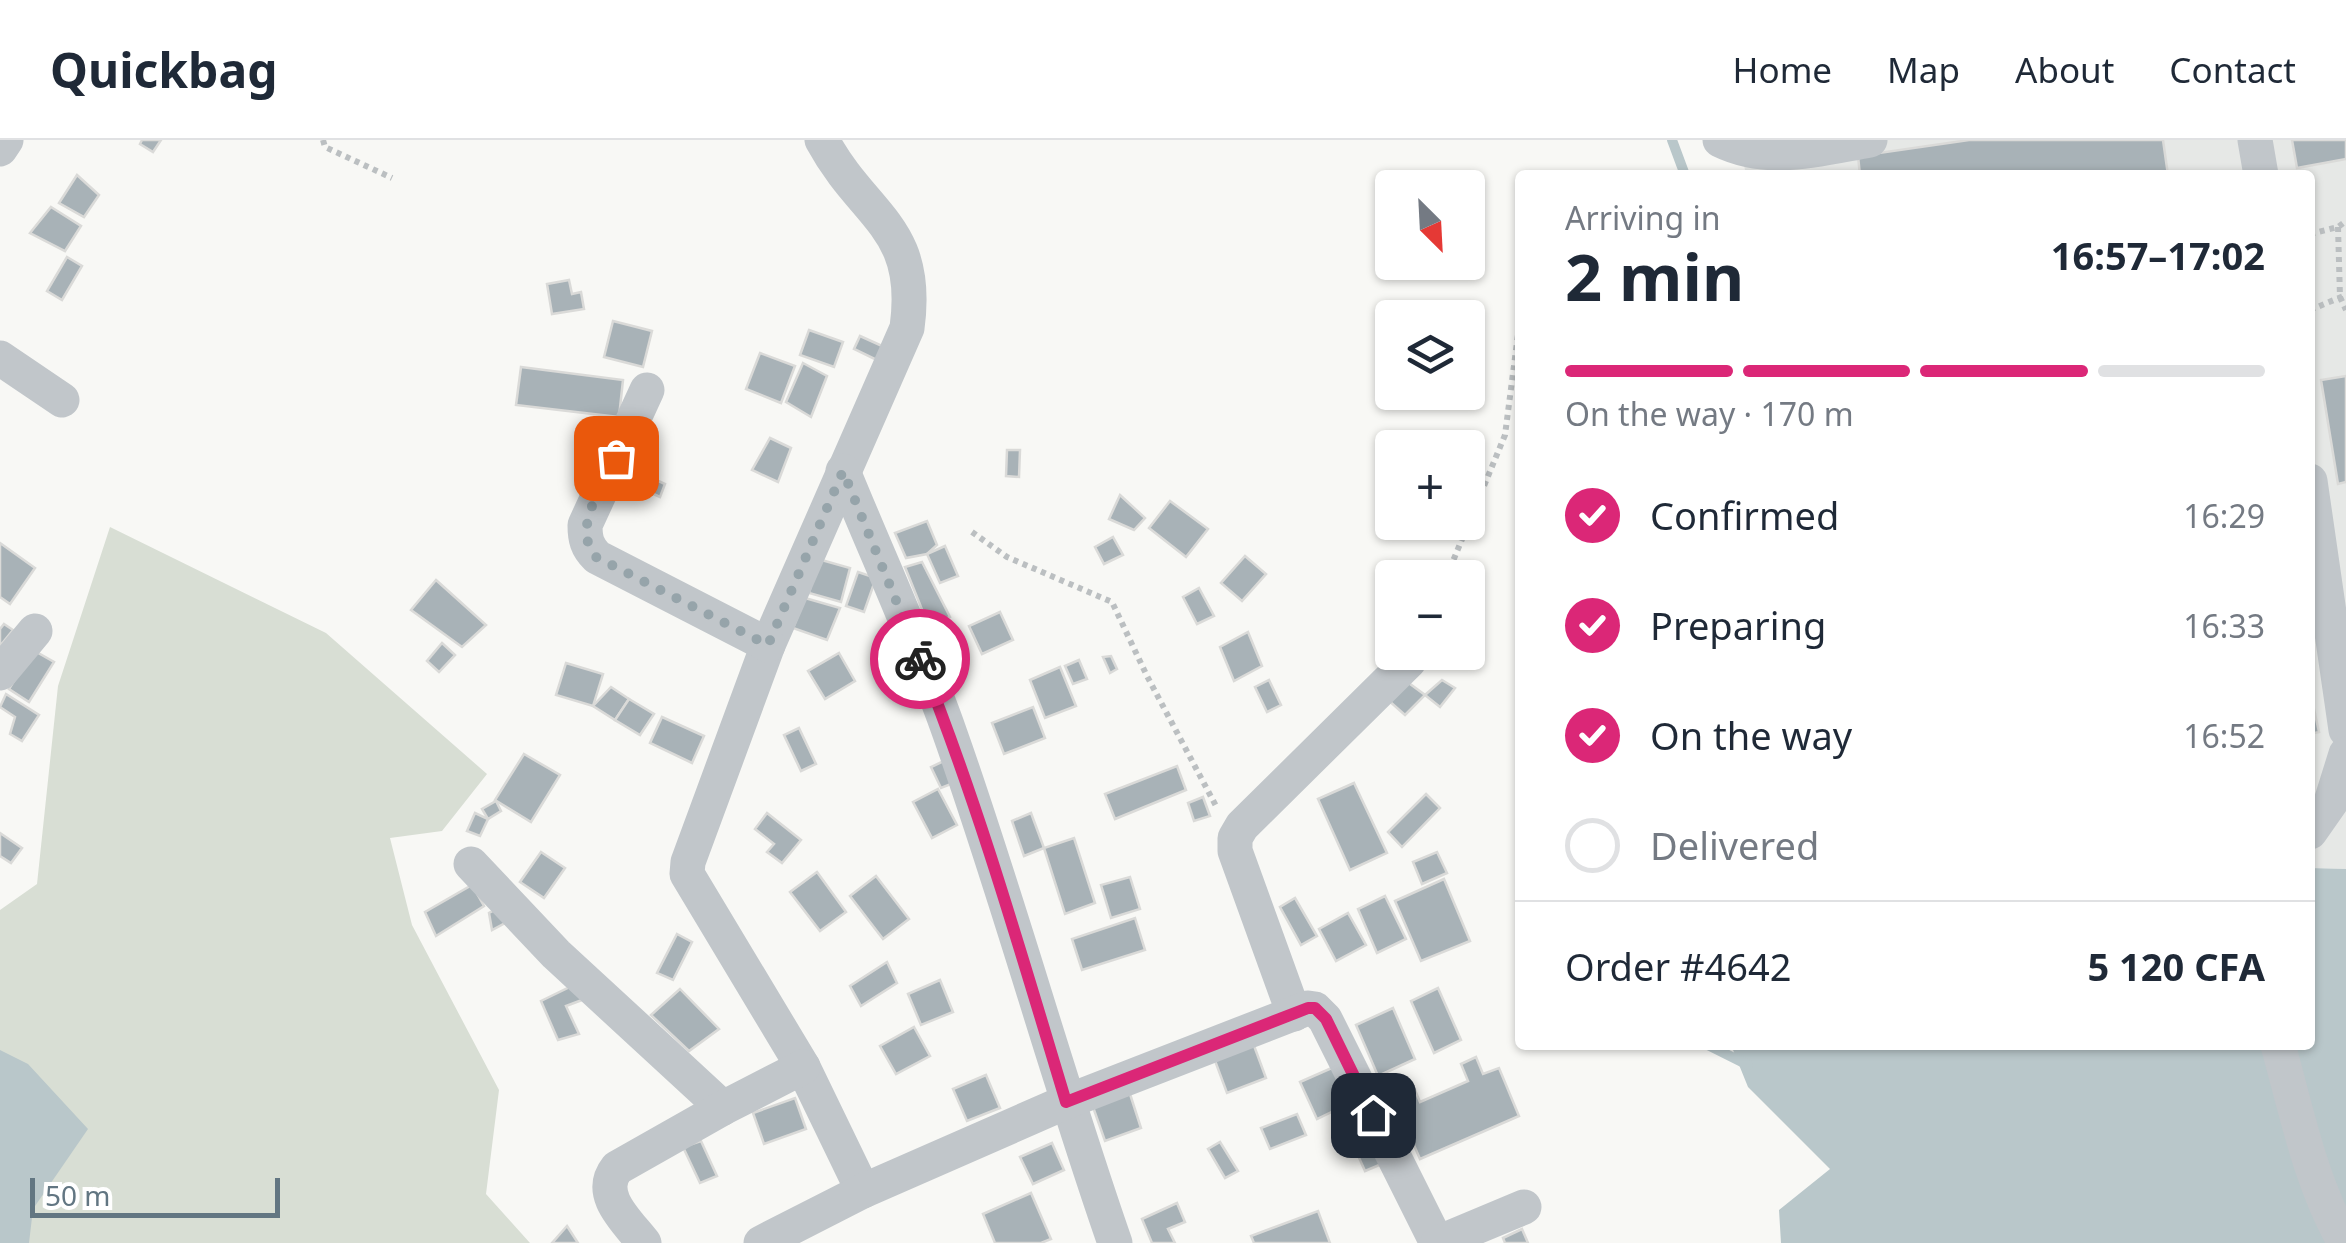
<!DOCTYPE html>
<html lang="en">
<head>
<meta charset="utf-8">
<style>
  :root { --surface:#fff; --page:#f2f2f3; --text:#1f2937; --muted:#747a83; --line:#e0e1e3; --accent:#db2777 }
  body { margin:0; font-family:"Noto Sans",sans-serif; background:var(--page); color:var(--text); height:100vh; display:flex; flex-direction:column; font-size:38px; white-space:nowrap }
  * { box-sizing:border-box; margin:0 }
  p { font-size:32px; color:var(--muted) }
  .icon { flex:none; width:55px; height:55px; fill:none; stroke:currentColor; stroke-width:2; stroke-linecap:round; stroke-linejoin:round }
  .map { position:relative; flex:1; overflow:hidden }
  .drawer { position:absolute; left:1515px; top:30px; width:800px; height:880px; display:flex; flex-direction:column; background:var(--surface); border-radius:10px; box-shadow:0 2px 8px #0004 }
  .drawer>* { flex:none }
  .needle { width:65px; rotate:156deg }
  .fabs { position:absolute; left:1375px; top:30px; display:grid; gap:20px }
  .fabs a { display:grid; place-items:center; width:110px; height:110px; border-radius:10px; background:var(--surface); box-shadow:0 2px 8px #0004; font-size:50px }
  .scale { position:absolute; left:30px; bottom:25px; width:250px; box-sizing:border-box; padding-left:10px; border:5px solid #627682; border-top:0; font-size:28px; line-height:35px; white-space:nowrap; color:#627682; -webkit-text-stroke:8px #fff; paint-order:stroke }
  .pin { position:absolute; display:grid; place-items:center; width:85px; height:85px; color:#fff; margin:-42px; border-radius:20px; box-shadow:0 5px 15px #0006 }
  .courier { position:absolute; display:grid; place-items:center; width:100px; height:100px; margin:-50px; border:8px solid #db2777; border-radius:50%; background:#fff; color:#222; box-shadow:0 2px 12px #0007 }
  .summary em { font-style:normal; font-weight:700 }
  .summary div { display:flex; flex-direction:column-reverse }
  .summary { display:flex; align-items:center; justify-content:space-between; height:170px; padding:0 50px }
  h1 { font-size:65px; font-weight:700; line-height:75px }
  .bar { display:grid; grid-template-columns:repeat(4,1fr); gap:15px 10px; align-content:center; height:120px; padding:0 50px }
  .bar i { height:12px; border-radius:8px; background:var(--line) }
  .bar .active { background:var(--accent) }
  .bar p { grid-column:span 4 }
  .line { display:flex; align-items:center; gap:25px; padding:0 50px; border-top:2px solid var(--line) }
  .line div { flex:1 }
  ol { padding:0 50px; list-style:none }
  li { display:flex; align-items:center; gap:30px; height:110px }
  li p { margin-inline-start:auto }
  li .icon { padding:10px; border-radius:50%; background:var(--accent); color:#fff; stroke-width:4 }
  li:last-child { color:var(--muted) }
  li i { width:55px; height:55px; border:5px solid var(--line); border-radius:50% }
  header { display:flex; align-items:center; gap:60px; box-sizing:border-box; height:140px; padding:0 50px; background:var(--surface); border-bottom:2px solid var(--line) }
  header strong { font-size:48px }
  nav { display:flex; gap:55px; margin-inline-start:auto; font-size:35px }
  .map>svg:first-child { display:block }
  .built { fill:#e6e8e6 }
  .green { fill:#d8ded4 }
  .water { fill:#b9c7ca }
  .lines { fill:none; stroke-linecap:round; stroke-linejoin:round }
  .stream { stroke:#b9c7ca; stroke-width:10 }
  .building { fill:#a8b2b7; stroke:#dadad8; stroke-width:2.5 }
  .path { stroke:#bbbfc1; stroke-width:6; stroke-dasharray:5 5; stroke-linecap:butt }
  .street { stroke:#c1c6ca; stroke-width:35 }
  .done { stroke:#96a4aa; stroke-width:10; stroke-dasharray:0 18 }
  .route { stroke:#db2777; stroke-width:12 }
</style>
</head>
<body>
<header>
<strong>Quickbag</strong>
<nav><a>Home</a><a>Map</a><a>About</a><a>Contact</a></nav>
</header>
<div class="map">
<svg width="2346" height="1103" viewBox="0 0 2346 1103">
  <rect width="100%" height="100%" fill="#f8f8f5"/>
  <polygon class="built" points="1739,0 2346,0 2346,729 2310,728 2310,35 1746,35"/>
  <polygon class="green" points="110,387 326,493 487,634 442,691 390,698 412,785 499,950 486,1054 530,1103 0,1103 0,770 37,744 58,546"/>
  <g class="water">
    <polygon points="2310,728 2346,729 2346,1103 1781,1103 1779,1070 1830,1029 1748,947 1731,905 2310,905"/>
    <polygon points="0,910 28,924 88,989 33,1069 29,1103 0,1103"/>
  </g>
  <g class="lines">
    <g class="stream">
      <polyline points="1672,0 1685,35"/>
      <polyline points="1708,905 1748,925"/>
    </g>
  </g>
  <g class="building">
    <polygon points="142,0 161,0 153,12 140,4"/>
    <polygon points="1969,0 2163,0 2168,35 1860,35 1858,16"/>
    <polygon points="2292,0 2346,0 2346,19 2297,28"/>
    <polygon points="77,35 99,55 84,77 59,63"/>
    <polygon points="51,67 81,86 65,111 30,93"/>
    <polygon points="67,117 82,126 62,160 47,151"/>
    <polygon points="569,140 572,154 581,152 584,169 552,174 547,144"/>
    <polygon points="613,181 652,191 643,227 604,217"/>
    <polygon points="809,190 843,202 834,227 800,215"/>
    <polygon points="860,196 891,210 885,224 854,209"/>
    <polygon points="760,213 795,226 781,263 746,249"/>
    <polygon points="803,223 827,236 811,277 786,262"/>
    <polygon points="521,227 623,240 619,277 516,265"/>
    <polygon points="2346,236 2346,342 2338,344 2321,240"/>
    <polygon points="770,298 791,308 778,342 752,330"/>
    <polygon points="1007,310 1020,310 1019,337 1006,336"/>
    <polygon points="654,339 665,344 660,357 649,352"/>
    <polygon points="1120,355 1145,378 1134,390 1109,379"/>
    <polygon points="1170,361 1208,389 1186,417 1149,388"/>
    <polygon points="927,381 937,405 927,414 906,418 895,393"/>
    <polygon points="1113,397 1123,415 1104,424 1095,407"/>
    <polygon points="0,403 35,428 10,464 0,457"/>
    <polygon points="945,406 958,436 940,443 927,414"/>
    <polygon points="1245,416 1266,434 1242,461 1221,443"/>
    <polygon points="818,419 850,428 841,462 809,453"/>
    <polygon points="922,422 950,477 929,487 905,427"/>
    <polygon points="858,432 876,438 864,472 846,466"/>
    <polygon points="436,440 486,485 462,507 411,470"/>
    <polygon points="1199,448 1214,476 1197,484 1183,457"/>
    <polygon points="805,458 840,468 827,500 793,488"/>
    <polygon points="1000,472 1013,500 982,514 969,486"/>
    <polygon points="4,484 13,490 0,506 0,489"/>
    <polygon points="1248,492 1262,526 1234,541 1220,507"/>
    <polygon points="952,497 957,507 950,511 944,502"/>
    <polygon points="442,503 455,515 439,532 427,521"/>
    <polygon points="33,510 54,522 29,562 9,549"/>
    <polygon points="839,513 855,541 825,559 808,531"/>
    <polygon points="1111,516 1117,529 1110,533 1103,517"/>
    <polygon points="1079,520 1087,539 1073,544 1065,526"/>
    <polygon points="566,523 603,534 593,566 556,555"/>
    <polygon points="1060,527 1076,566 1045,578 1030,540"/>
    <polygon points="1269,540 1281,565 1267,572 1255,547"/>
    <polygon points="1442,540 1455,548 1440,567 1425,555"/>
    <polygon points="1406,541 1425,555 1405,575 1388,560"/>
    <polygon points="611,547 629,559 615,580 593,566"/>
    <polygon points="2310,551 2319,592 2310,594"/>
    <polygon points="6,554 39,575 22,601 10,594 15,577 0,567"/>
    <polygon points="629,559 654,574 640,595 615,580"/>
    <polygon points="1033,567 1045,598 1004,614 992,583"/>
    <polygon points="662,577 704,596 692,623 650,603"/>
    <polygon points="799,588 816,624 801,631 784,595"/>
    <polygon points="524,614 560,635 531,682 495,660"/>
    <polygon points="946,620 956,642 941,648 931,627"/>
    <polygon points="1177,626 1186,650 1115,679 1105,654"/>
    <polygon points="1354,643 1387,713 1350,730 1318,659"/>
    <polygon points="938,649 957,685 932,698 913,662"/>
    <polygon points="1426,654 1440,668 1402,707 1388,692"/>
    <polygon points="1203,657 1210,676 1194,681 1188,663"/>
    <polygon points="496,661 501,671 488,679 482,669"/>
    <polygon points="475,673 488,679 480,696 467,691"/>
    <polygon points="767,673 801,700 782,723 767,712 774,704 755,689"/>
    <polygon points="1031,673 1044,708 1024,716 1012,681"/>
    <polygon points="0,693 22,708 11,723 0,716"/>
    <polygon points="1074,698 1095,763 1065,774 1044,708"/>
    <polygon points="541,712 565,728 544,758 520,742"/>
    <polygon points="1437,712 1447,733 1422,744 1413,722"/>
    <polygon points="817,732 846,772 820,791 790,752"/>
    <polygon points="876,736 909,779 883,799 850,756"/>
    <polygon points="1130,737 1140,769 1111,778 1101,745"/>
    <polygon points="1444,739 1470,801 1421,821 1395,761"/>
    <polygon points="472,745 484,766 436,796 425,772"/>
    <polygon points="1385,756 1406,799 1377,813 1358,769"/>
    <polygon points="1295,758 1317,796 1301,805 1280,767"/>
    <polygon points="508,763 507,782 492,790 489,773"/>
    <polygon points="1348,773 1366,805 1336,821 1319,789"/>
    <polygon points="1135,778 1145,810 1082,830 1072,799"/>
    <polygon points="677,794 692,802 673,840 657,833"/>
    <polygon points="887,822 897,843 861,866 850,846"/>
    <polygon points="940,840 953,872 921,885 908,854"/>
    <polygon points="574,845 582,860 566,866 579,894 558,900 541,861"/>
    <polygon points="1438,848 1461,900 1434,913 1411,861"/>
    <polygon points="680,849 719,889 689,911 651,875"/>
    <polygon points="1393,868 1415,919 1378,936 1356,885"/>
    <polygon points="914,887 930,916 896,934 880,906"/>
    <polygon points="1253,903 1266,938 1227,953 1214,918"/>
    <polygon points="1476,917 1483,934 1499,928 1519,976 1420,1019 1391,952 1412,943 1420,962 1468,941 1461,924"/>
    <polygon points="1334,927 1350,963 1317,979 1300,942"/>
    <polygon points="986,935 1000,968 967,981 953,949"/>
    <polygon points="1130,954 1141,988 1105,1001 1093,967"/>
    <polygon points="795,958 806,989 764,1004 753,973"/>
    <polygon points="1297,974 1306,995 1270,1009 1261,988"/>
    <polygon points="701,1001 717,1036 700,1043 683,1007"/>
    <polygon points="1220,1002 1238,1031 1225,1038 1208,1009"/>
    <polygon points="1052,1003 1064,1030 1033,1044 1020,1017"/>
    <polygon points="1375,1003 1384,1023 1365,1031 1356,1011"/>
    <polygon points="1031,1053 1051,1099 1041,1103 995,1103 983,1074"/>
    <polygon points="1177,1063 1185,1082 1168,1089 1175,1103 1152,1103 1142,1079"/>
    <polygon points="1318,1071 1330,1103 1254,1103 1251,1096"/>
    <polygon points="567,1086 578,1103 552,1103"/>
    <polygon points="1522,1089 1528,1103 1505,1103 1503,1098"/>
  </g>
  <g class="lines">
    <g class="path">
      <polyline points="323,0 325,7 392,38"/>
      <polyline points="2338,87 2340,157 2346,170"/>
      <polyline points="2310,94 2338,87 2346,81"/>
      <polyline points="2310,170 2346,155"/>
      <polyline points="972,392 1007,417 1112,462 1147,536 1216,666"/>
      <polyline points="1446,438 1505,295 1520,179"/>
    </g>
    <g class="street">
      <path d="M 822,0 C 864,78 921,86 907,188 L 768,505 L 688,722 L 687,734 L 803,927 L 863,1051"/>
      <path d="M 1720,0 C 1769,24 1819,9 1870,0"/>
      <polyline points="2255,0 2261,35"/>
      <polyline points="0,9 6,0"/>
      <polyline points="0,218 62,260"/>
      <path d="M 647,250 L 585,385 C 585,399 587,407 597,417 L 768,505"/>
      <path d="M 843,331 C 878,417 918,503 949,591 C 1009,760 1056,934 1115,1103"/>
      <polyline points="2310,341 2346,590"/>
      <polyline points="0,533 35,491"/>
      <polyline points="2310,692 2331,662 2346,614"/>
      <polyline points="471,724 556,814 723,968"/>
      <polyline points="1294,874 1235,711 1235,698 1242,686 1409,521"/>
      <path d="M 2278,905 C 2297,973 2310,1041 2345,1103"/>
      <path d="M 644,1103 C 627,1081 596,1055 617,1028 L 723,968 L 803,927"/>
      <polyline points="761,1103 863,1051 1066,962 1308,868 1315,869 1325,879 1437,1103"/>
      <polyline points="1438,1103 1524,1067"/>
    </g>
  </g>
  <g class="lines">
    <path class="done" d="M 616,318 C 602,348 571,388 596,417 L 768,505 L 843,331 L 920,519"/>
    <path class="route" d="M 920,519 C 978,663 1021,813 1066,962 L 1308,868 L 1315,868 L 1326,879 L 1373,975"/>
  </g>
</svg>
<div class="fabs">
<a><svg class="needle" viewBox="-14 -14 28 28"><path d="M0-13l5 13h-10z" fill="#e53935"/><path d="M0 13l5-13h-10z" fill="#747a83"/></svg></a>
<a><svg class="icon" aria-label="layers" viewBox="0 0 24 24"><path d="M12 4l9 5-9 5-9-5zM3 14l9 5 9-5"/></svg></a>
<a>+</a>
<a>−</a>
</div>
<div class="scale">50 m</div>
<div class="pin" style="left:616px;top:318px;background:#ea580c"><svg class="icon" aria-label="bag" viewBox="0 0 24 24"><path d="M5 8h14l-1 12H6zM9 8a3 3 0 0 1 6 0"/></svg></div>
<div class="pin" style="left:1373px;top:975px;background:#1f2937"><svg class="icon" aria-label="home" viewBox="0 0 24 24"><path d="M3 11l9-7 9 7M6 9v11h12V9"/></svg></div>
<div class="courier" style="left:920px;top:519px"><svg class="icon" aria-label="bike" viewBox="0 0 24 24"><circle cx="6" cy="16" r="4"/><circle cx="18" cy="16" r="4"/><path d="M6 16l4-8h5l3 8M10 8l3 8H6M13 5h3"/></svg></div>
<section class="drawer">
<div class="summary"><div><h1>2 min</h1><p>Arriving in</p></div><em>16:57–17:02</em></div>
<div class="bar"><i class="active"></i><i class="active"></i><i class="active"></i><i></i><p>On the way · 170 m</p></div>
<ol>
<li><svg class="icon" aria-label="check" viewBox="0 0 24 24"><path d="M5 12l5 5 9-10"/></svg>Confirmed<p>16:29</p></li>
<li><svg class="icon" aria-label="check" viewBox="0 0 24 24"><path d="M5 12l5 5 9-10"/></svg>Preparing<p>16:33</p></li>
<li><svg class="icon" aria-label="check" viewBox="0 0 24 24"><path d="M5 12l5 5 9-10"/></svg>On the way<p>16:52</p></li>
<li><i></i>Delivered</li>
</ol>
<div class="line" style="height:130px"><div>Order #4642</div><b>5 120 CFA</b></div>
</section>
</div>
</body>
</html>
